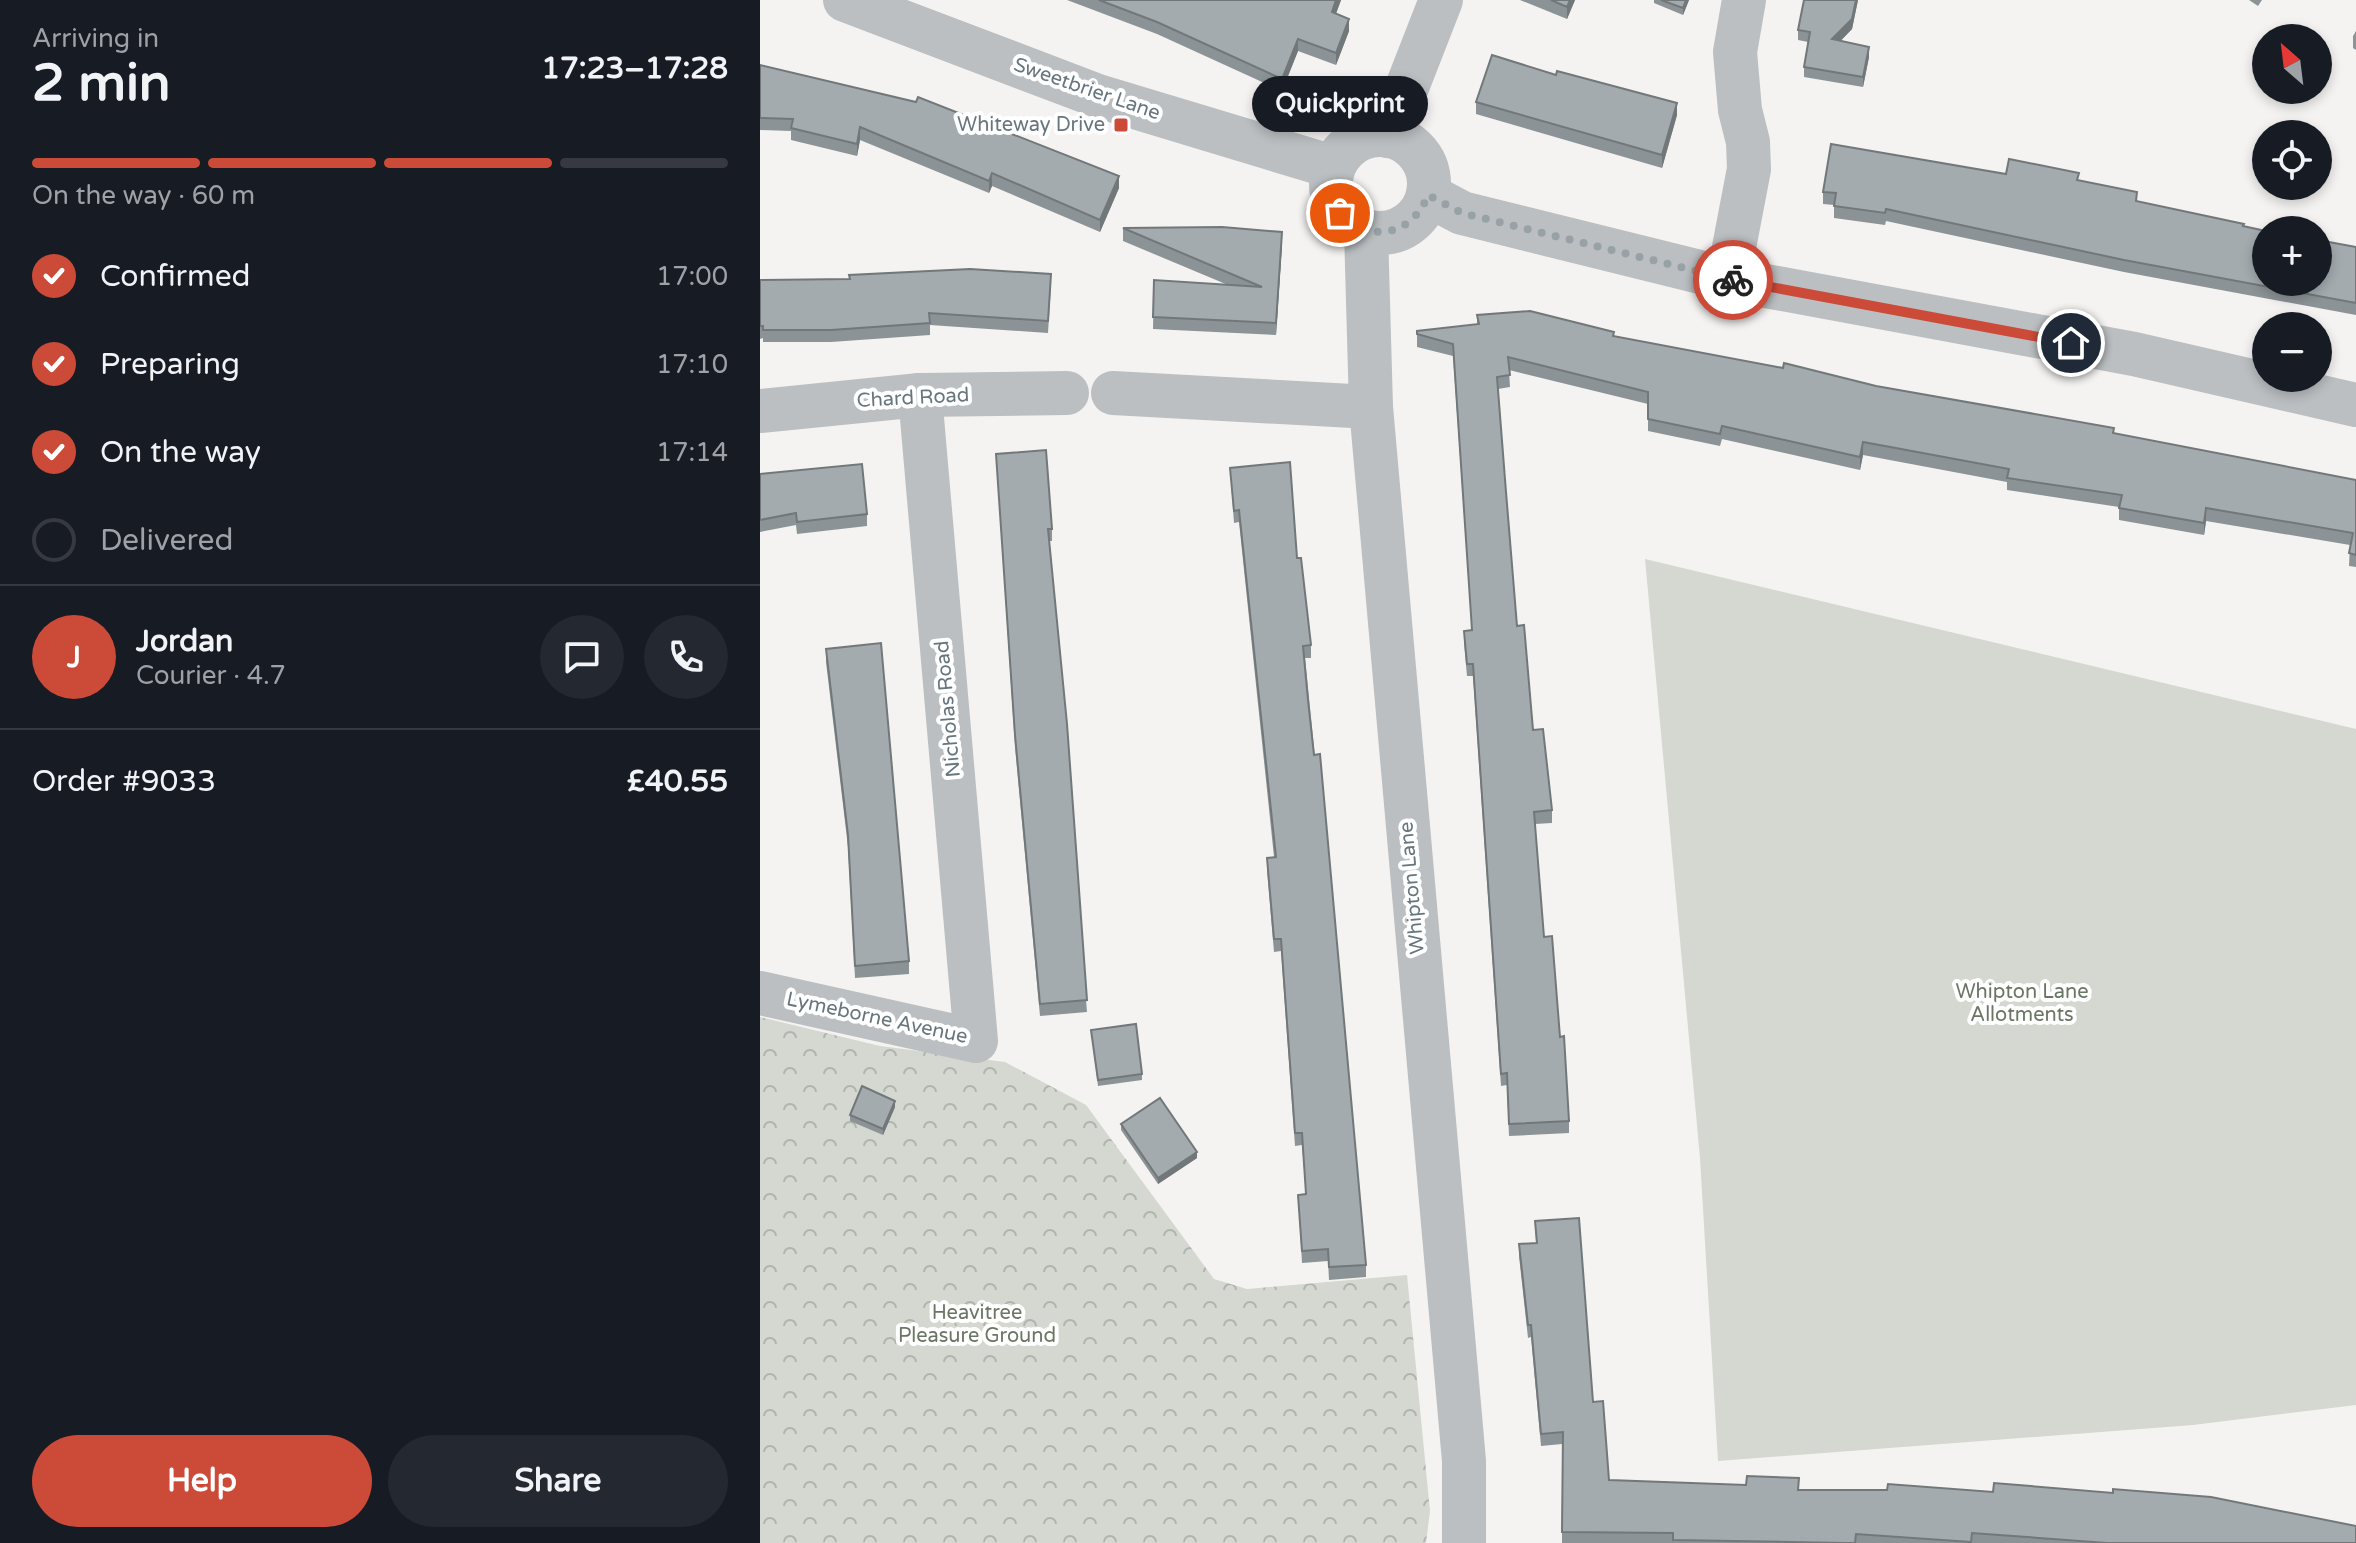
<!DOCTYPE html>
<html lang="en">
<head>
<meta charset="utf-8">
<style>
  :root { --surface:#171b24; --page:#242831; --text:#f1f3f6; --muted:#9ea1a6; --line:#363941; --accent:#cc4b38 }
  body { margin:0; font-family:"Varela Round",sans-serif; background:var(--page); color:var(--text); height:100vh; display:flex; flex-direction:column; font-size:30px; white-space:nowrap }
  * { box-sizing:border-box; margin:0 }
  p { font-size:26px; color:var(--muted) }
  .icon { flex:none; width:44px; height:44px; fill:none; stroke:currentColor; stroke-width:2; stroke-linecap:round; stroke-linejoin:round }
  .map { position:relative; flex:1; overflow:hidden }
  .sheet { display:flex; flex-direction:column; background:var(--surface); width:760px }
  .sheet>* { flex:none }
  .needle { width:52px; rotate:332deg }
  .controls { position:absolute; left:1492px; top:24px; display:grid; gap:16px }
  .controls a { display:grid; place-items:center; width:80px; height:80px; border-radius:50%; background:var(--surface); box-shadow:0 4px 12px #0003; font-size:40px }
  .pin { position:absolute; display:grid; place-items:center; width:68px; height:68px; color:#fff; margin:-34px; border:4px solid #fff; border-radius:50%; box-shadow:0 2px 8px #0007 }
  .courier { position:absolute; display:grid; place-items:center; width:80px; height:80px; margin:-40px; border:6px solid #cc4b38; border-radius:50%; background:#fff; color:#222; box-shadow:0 2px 10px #0007 }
  .bubble { position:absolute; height:56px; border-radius:28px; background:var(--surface); box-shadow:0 4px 12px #0003; font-size:26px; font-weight:800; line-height:56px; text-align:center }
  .headline em { font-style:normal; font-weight:800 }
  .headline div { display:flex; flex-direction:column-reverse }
  .headline { display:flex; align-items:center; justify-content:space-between; height:136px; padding:0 32px }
  h1 { font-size:52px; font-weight:800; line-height:60px }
  .bar { display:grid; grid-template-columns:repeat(4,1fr); gap:12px 8px; align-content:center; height:96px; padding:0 32px }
  .bar i { height:10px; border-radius:6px; background:var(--line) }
  .bar .active { background:var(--accent) }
  .bar p { grid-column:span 4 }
  .line { display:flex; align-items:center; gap:20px; padding:0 32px; border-top:2px solid var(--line) }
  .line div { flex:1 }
  .round { display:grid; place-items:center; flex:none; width:84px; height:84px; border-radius:42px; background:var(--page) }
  ol { padding:0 32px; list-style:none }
  li { display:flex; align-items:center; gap:24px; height:88px }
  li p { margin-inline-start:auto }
  li .icon { padding:8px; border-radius:50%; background:var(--accent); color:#fff; stroke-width:4 }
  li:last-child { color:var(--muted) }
  li i { width:44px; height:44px; border:4px solid var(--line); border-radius:50% }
  .primary-button { display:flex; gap:16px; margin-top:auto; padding:16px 32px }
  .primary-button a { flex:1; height:92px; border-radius:48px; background:var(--accent); color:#fff; font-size:32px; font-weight:800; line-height:92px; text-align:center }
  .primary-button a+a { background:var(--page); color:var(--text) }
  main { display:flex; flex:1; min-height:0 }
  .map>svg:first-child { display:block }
  .park { fill:url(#park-crowns) }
  .garden { fill:#d4d8d0 }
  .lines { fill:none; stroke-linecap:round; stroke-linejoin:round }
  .minor { stroke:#bbbfc2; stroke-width:44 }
  .wall { fill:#8c9396 }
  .shaded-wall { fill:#72787a }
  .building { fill:#a3abaf; stroke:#72787a; stroke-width:2 }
  .done { stroke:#98a2a6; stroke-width:8; stroke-dasharray:0 14.4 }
  .route { stroke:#cc4b38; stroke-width:10 }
  .poi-dot { fill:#cc4b38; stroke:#fff; stroke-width:3 }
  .labels { text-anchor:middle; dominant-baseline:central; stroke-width:8; stroke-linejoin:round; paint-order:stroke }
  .street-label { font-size:20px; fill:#67767e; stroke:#fff }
  .poi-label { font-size:20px; fill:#67767e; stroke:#fff; text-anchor:end }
  .park-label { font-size:20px; fill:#6a7664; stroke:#fff }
</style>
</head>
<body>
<main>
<section class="sheet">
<div class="headline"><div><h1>2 min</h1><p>Arriving in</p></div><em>17:23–17:28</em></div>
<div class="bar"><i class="active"></i><i class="active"></i><i class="active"></i><i></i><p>On the way · 60 m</p></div>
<ol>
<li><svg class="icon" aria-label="check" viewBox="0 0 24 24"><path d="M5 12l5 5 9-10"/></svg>Confirmed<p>17:00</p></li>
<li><svg class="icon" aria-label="check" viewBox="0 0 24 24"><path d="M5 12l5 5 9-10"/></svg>Preparing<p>17:10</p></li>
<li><svg class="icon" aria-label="check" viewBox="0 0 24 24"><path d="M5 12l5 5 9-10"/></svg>On the way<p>17:14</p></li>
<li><i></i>Delivered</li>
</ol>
<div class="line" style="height:144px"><b class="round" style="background:var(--accent);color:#fff">J</b><div><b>Jordan</b><p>Courier · 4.7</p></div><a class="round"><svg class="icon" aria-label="chat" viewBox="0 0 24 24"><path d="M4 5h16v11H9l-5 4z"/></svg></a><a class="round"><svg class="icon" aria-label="phone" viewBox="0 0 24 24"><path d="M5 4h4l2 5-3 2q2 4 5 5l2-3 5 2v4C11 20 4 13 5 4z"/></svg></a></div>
<div class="line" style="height:104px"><div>Order #9033</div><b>£40.55</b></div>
<div class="primary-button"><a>Help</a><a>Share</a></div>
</section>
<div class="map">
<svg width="1596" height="1543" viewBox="0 0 1596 1543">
  <defs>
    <pattern id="park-crowns" width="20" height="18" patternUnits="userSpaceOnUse" patternTransform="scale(2)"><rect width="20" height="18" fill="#d4d8d0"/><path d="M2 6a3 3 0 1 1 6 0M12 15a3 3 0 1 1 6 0" fill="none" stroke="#b0b4ae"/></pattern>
  </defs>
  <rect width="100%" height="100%" fill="#f4f3f1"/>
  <polygon class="park" points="0,1017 120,1046 245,1062 326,1105 454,1279 487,1289 647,1275 670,1511 666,1543 0,1543"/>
  <polygon class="garden" points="885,559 1596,729 1596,1405 1433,1425 958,1461 940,1158"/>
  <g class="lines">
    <g class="minor">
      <polyline points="85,0 338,96 573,167"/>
      <circle cx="620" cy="184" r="49"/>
      <polyline points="628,136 681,0"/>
      <polyline points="668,195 702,213 968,279 1374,354 1596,405"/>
      <polyline points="606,231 611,407 704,1461 704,1543"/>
      <polyline points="968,279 989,169 988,142 980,110 975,52 984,0"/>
      <polyline points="353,393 611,407"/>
      <polyline points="0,411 160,395 307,393"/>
      <polyline points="0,993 216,1041 160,395"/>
    </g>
  </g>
  <g class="wall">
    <polygon points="307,0 581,0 576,14 589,31 576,65 538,51 522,91 397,34"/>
    <polygon points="760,0 815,0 807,19"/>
    <polygon points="894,0 929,0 923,15 894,3"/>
    <polygon points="1044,0 1098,0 1092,29 1080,41 1109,57 1103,87 1044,77 1044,67 1048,42 1038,40 1038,30"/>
    <polygon points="1489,0 1502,0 1498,6"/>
    <polygon points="1596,31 1596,50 1593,48 1593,36"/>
    <polygon points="0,65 359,188 340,232 232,186 229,193 100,140 97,156 31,140 31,131 0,130"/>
    <polygon points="796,75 917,115 902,168 716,114 716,102"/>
    <polygon points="1246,174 1319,180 1377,201 1484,227 1596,247 1596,315 1364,272 1126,221 1125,225 1074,218 1074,205 1063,204 1063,192"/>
    <polygon points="363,228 522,244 516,335 393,329 394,280 468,285 363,241"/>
    <polygon points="0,280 291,286 288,333 170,325 170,335 71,342 3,342 3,338 0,339"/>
    <polygon points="717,315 854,336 1596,480 1596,567 1589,566 1590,545 1446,521 1444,535 1359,520 1359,507 1247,490 1247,482 1103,455 1100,470 962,439 960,446 888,431 888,404 749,370 750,387 738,389 746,492 757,626 773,730 792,810 792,823 775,824 784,937 800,1037 809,1121 809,1133 749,1136 747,1085 741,1086 713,676 707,676 704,643 704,631 712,630 693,356 657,347 657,334 717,324"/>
    <polygon points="236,454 292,529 292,541 289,541 327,1012 280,1016 255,747"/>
    <polygon points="470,468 537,558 551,645 551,658 545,658 606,1265 606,1277 569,1280 568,1261 542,1263 538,1195 546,1194 542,1145 535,1146 521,951 514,952 507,870 507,858 514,857 479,522 474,523"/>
    <polygon points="0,474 107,514 107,526 37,534 36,525 0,532"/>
    <polygon points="66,649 149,961 149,974 95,978 88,847 66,662"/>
    <polygon points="331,1030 382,1074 382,1080 338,1086"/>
    <polygon points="135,1107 123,1135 90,1121 90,1115"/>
    <polygon points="361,1124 437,1158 398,1184 361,1130"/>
    <polygon points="775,1221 833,1402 849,1480 1039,1490 1596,1543 802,1543 802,1444 781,1446 771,1337 768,1338 759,1256 759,1244 776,1243"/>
  </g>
  <g class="shaded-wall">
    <polygon points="576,0 581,0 572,24 572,12"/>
    <polygon points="810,0 815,0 807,19 807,7"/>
    <polygon points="926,0 929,0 923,15 923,8"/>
    <polygon points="1096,0 1098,0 1092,29 1072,50 1072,39"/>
    <polygon points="589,19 589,31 576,65 576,53"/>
    <polygon points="538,39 538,51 522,91 522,79"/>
    <polygon points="1109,47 1109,57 1103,87 1103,77"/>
    <polygon points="917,103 917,115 902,168 902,155"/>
    <polygon points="100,127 100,140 97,156 97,144"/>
    <polygon points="232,173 232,186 229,193 229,181"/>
    <polygon points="359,176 359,188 340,232 340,220"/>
    <polygon points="522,232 522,244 516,335 516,323"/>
    <polygon points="1103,442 1103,455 1100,470 1100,457"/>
    <polygon points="1446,508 1446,521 1444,535 1444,523"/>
    <polygon points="135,1101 135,1107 123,1135 123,1129"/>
    <polygon points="437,1152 437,1158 398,1184 398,1178"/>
  </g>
  <g class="building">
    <polygon points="339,0 576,0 572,12 589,19 576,53 538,39 522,79 397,22"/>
    <polygon points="791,0 810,0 807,7"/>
    <polygon points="901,0 926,0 923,8"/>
    <polygon points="1044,0 1096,0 1092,19 1072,39 1109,47 1103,77 1044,67 1050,32 1038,30"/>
    <polygon points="732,55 796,75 797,71 917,103 902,155 716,102"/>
    <polygon points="0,65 156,102 158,97 359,176 340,220 232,173 229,181 100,127 97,144 31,128 33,119 0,118"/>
    <polygon points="1071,144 1246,174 1249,159 1319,173 1317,180 1377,192 1376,201 1484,224 1483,226 1506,231 1506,282 1558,282 1558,240 1596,247 1596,303 1364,260 1126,209 1125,213 1074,206 1076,193 1063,192"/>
    <polygon points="462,227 522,232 516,323 393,317 394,280 502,287 363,228"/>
    <polygon points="210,269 291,274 288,321 169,313 170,323 71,330 3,330 3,326 0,326 0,280 90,279 89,275"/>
    <polygon points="770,311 854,332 853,336 1023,368 1024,363 1116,386 1354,428 1353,433 1596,480 1596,555 1589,553 1593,533 1446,508 1444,523 1359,508 1362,495 1247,478 1249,469 1103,442 1100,457 962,426 960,434 888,419 888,392 748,357 750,375 737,377 746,492 757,626 764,625 773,730 783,729 792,810 774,812 784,937 792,936 800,1037 804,1036 809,1121 749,1124 747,1073 741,1074 713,664 707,664 704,631 712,630 693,344 657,334 657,331 719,324 717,315"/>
    <polygon points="286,450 292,529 288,529 307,724 327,1000 280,1004 255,735 236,454"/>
    <polygon points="530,462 537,558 541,558 551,645 543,646 548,700 554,755 560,754 606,1265 569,1267 568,1249 542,1251 538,1195 546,1194 542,1133 535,1133 521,939 514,939 507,858 516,857 479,510 474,511 470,468"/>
    <polygon points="102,464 107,514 37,522 36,513 0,520 0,474"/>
    <polygon points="121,643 149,961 95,966 88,835 66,649"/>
    <polygon points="376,1024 382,1074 338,1080 331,1030"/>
    <polygon points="102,1086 135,1101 123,1129 90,1115"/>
    <polygon points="400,1098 437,1152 398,1178 361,1124"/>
    <polygon points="819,1218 833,1402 843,1401 849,1480 986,1485 987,1476 1039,1478 1038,1490 1127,1490 1128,1484 1233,1492 1234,1483 1353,1493 1353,1489 1451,1497 1596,1526 1596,1543 1347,1543 1212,1533 1211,1542 1096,1534 1095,1543 1085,1543 913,1540 913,1533 802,1532 803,1432 781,1434 771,1325 768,1325 759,1244 777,1243 775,1221"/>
  </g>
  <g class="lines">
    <path class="done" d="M 580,213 C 610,244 652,236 668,195 L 702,213 L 973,280"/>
    <polyline class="route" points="973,280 1311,343"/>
  </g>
  <rect class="poi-dot" x="353" y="117" width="16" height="16" rx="4"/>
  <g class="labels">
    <g class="street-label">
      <text transform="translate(327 89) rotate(19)">Sweetbrier Lane</text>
      <text transform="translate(153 398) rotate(-3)">Chard Road</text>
      <text transform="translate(188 709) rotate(-95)">Nicholas Road</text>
      <text transform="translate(652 888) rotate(-95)">Whipton Lane</text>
      <text transform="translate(117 1018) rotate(12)">Lymeborne Avenue</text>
    </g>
    <g class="poi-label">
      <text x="345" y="125">Whiteway Drive</text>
    </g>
    <g class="park-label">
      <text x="1262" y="992">Whipton Lane<tspan x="1262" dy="23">Allotments</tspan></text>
      <text x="217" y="1313">Heavitree<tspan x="217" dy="23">Pleasure Ground</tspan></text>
    </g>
  </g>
</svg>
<div class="controls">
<a><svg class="needle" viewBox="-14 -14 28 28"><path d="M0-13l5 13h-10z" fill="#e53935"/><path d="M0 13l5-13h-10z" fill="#9ea1a6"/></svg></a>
<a><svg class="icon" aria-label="locate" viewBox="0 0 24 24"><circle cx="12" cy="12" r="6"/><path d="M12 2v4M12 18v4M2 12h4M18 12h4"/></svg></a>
<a>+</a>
<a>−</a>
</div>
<div class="pin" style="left:580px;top:213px;background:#ea580c"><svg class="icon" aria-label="bag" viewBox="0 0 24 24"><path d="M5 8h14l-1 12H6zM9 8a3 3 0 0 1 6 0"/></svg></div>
<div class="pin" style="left:1311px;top:343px;background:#1f2937"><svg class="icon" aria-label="home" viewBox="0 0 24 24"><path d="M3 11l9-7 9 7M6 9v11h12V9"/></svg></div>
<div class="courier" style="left:973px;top:280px"><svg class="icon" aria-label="bike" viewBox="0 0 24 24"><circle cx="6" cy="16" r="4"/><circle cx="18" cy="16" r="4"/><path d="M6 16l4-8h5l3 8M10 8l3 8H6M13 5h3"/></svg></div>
<div class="bubble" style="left:492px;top:76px;width:176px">Quickprint</div>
</div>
</main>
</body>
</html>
